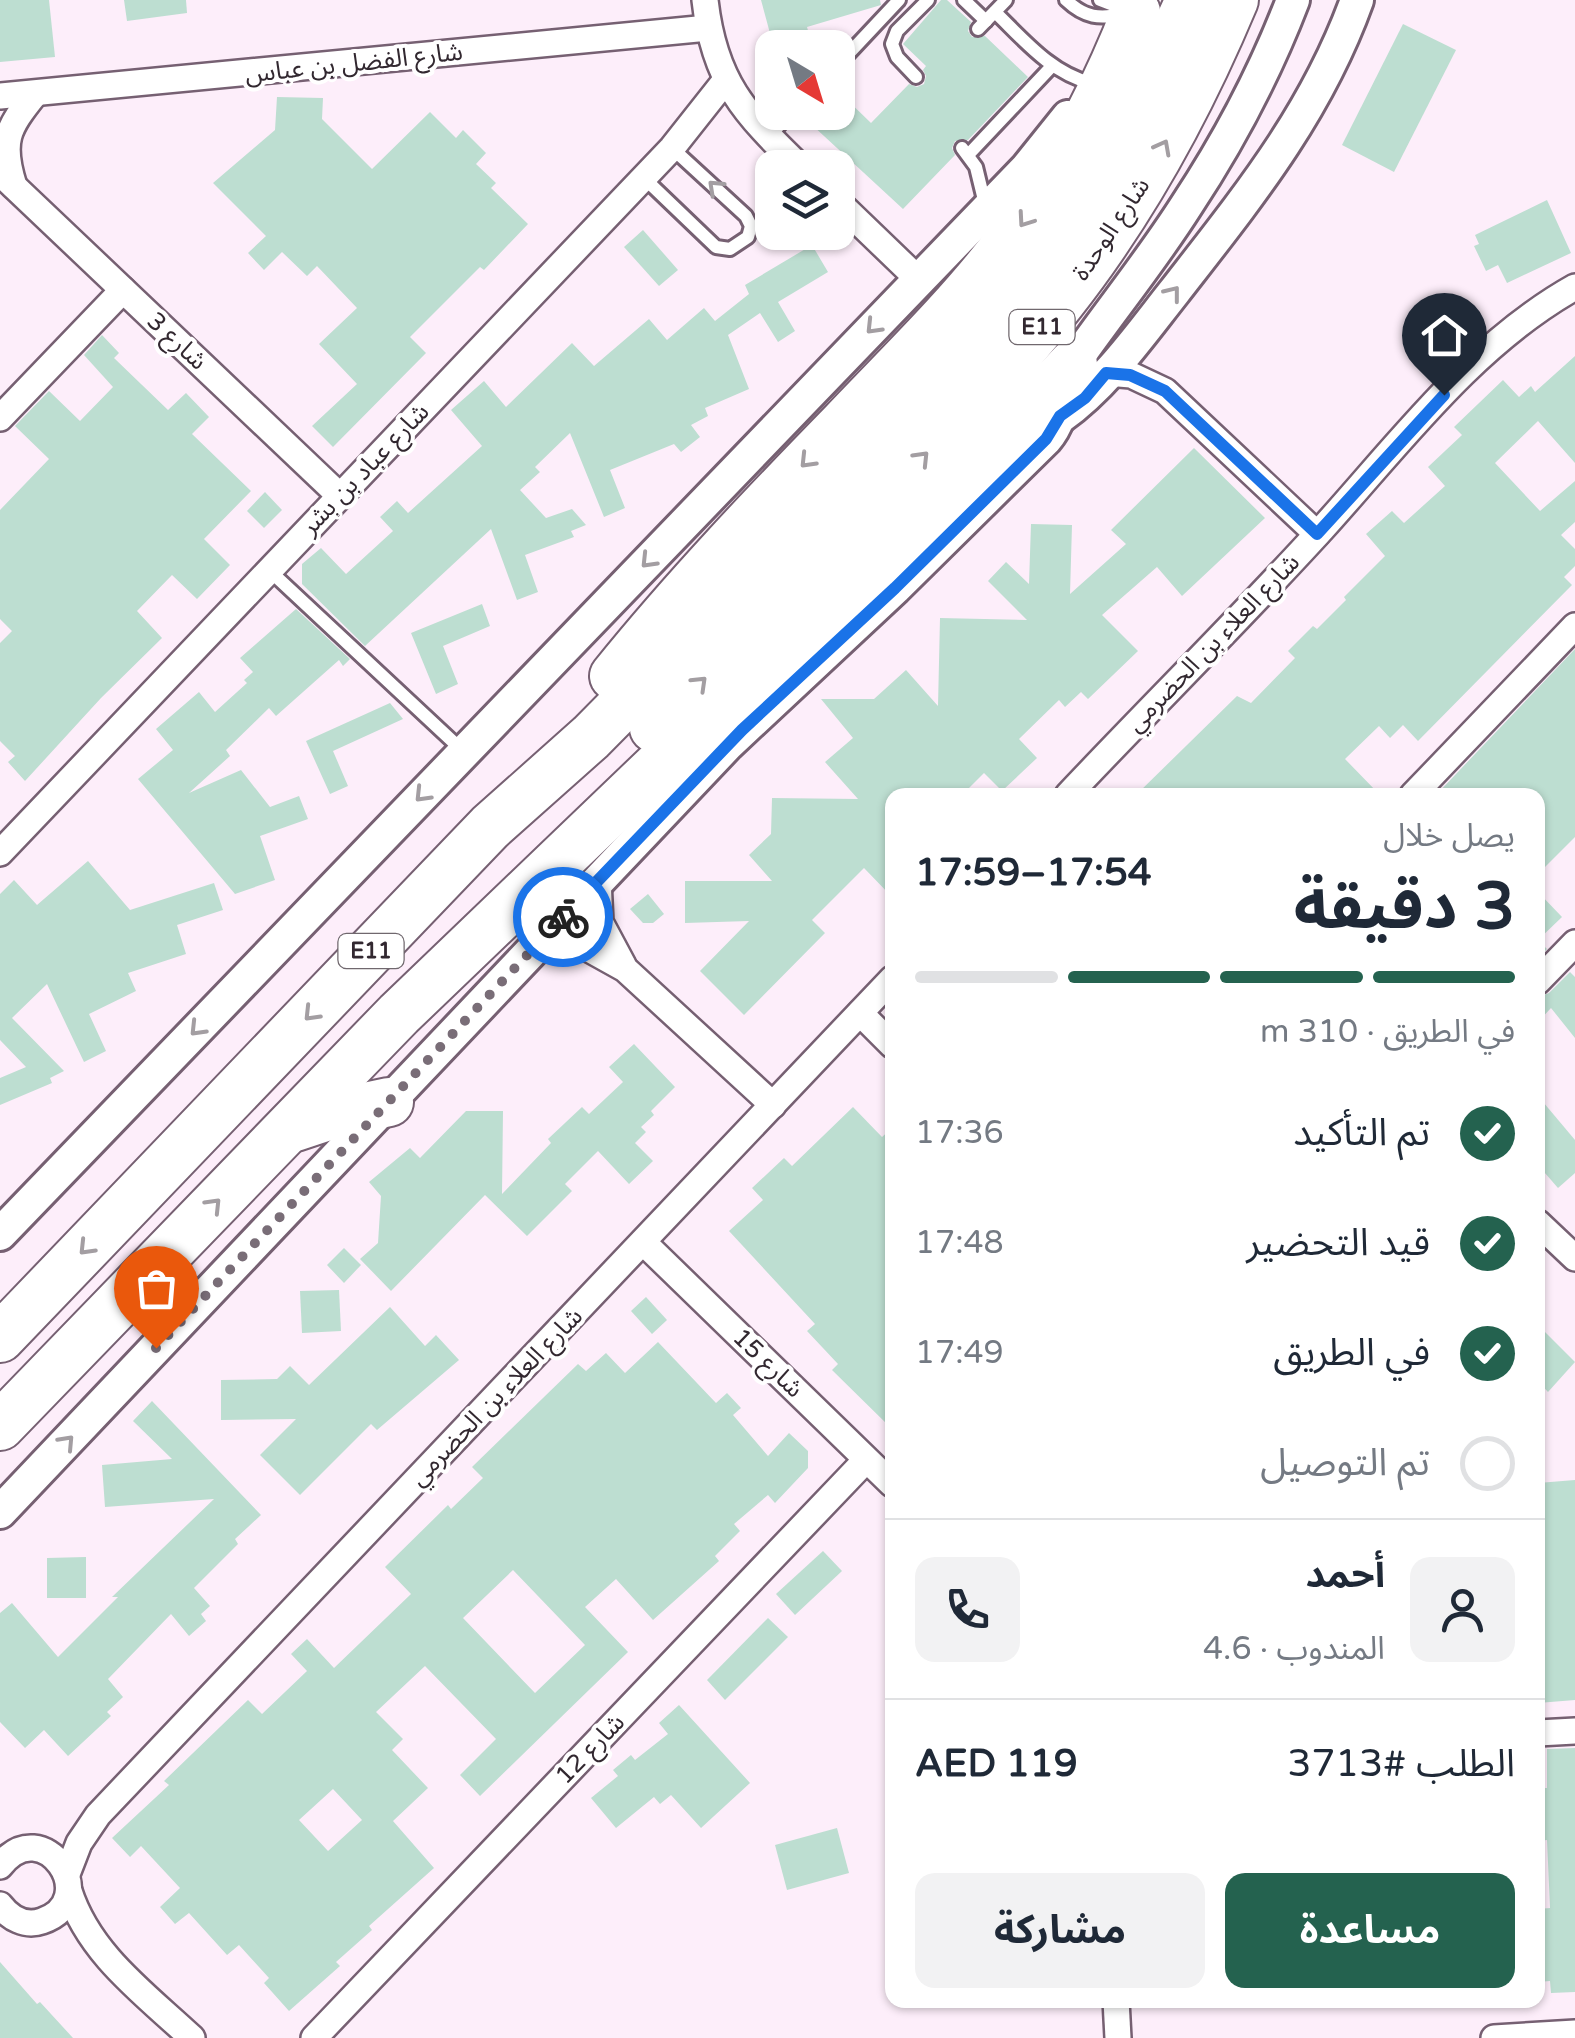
<!DOCTYPE html>
<html lang="ar">
<head>
<meta charset="utf-8">
<style>
  :root { --surface:#fff; --page:#f2f2f3; --text:#1f2937; --muted:#747a83; --line:#e0e1e3; --accent:#24624f }
  body { margin:0; font-family:"Varela Round","Noto Sans Arabic",sans-serif; background:var(--page); color:var(--text); direction:rtl; height:100vh; display:flex; flex-direction:column; font-size:38px; white-space:nowrap }
  * { box-sizing:border-box; margin:0 }
  p { font-size:32px; color:var(--muted) }
  .icon { flex:none; width:55px; height:55px; fill:none; stroke:currentColor; stroke-width:2; stroke-linecap:round; stroke-linejoin:round }
  .map { position:relative; flex:1; overflow:hidden; direction:ltr }
  .details { position:absolute; left:885px; top:788px; width:660px; height:1220px; display:flex; flex-direction:column; background:var(--surface); border-radius:20px; box-shadow:0 2px 8px #0004; direction:rtl }
  .details>* { flex:none }
  .needle { width:65px; rotate:142deg }
  .tools { position:absolute; left:755px; top:30px; display:grid; gap:20px }
  .tools a { display:grid; place-items:center; width:100px; height:100px; border-radius:20px; background:var(--surface); box-shadow:0 2px 8px #0004; font-size:50px }
  .pin { position:absolute; display:grid; place-items:center; width:85px; height:85px; color:#fff; margin:-102px -42px; border-radius:50% 50% 50% 0; rotate:-45deg; box-shadow:0 0 10px #0007 }
  .pin .icon { rotate:45deg }
  .courier { position:absolute; display:grid; place-items:center; width:100px; height:100px; margin:-50px; border:8px solid #1a73e8; border-radius:50%; background:#fff; color:#222; box-shadow:0 2px 12px #0007 }
  .overview em { font-style:normal; font-weight:700 }
  .overview div { display:flex; flex-direction:column-reverse }
  .overview { display:flex; align-items:center; justify-content:space-between; height:170px; padding:0 30px }
  h1 { font-size:65px; font-weight:700; line-height:75px }
  .bar { display:grid; grid-template-columns:repeat(4,1fr); gap:15px 10px; align-content:center; height:120px; padding:0 30px }
  .bar i { height:12px; border-radius:8px; background:var(--line) }
  .bar .on { background:var(--accent) }
  .bar p { grid-column:span 4 }
  .line { display:flex; align-items:center; gap:25px; padding:0 30px; border-top:2px solid var(--line) }
  .line div { flex:1 }
  .round { display:grid; place-items:center; flex:none; width:105px; height:105px; border-radius:20px; background:var(--page) }
  ol { padding:0 30px; list-style:none }
  li { display:flex; align-items:center; gap:30px; height:110px }
  li p { margin-inline-start:auto }
  li .icon { padding:10px; border-radius:50%; background:var(--accent); color:#fff; stroke-width:4 }
  li:last-child { color:var(--muted) }
  li i { width:55px; height:55px; border:5px solid var(--line); border-radius:50% }
  .action { display:flex; gap:20px; margin-top:auto; padding:20px 30px }
  .action a { flex:1; height:115px; border-radius:20px; background:var(--accent); color:#fff; font-size:40px; font-weight:700; line-height:115px; text-align:center }
  .action a+a { background:var(--page); color:var(--text) }
  .map>svg:first-child { display:block }
  .building { fill:#bdded1; fill-rule:evenodd }
  .lines { fill:none; stroke-linecap:round; stroke-linejoin:round }
  .service-casing { stroke:#766072; stroke-width:18 }
  .minor-casing { stroke:#766072; stroke-width:30 }
  .tertiary-casing { stroke:#766072; stroke-width:38 }
  .motorway-casing { stroke:#766072; stroke-width:52 }
  .service { stroke:#fff; stroke-width:12 }
  .minor { stroke:#fff; stroke-width:25 }
  .tertiary { stroke:#fff; stroke-width:32 }
  .motorway { stroke:#fff; stroke-width:48 }
  .oneway { stroke:#a39ea2 }
  .done { stroke:#796d77; stroke-width:10; stroke-dasharray:0 18 }
  .route { stroke:#1a73e8; stroke-width:12 }
  .labels { text-anchor:middle; dominant-baseline:central; stroke-width:8; stroke-linejoin:round; paint-order:stroke }
  .shield { fill:#fff; stroke:#70686e; stroke-width:2.5 }
  .shield-label { font-size:22px; font-weight:bold; fill:#322830 }
  .street-label { font-size:25px; fill:#322830; stroke:#fff }
</style>
</head>
<body>
<div class="map">
<svg width="1575" height="2038" viewBox="0 0 1575 2038">
  <rect width="100%" height="100%" fill="#fdeefa"/>
  <g class="building">
    <polygon points="0,0 49,0 55,57 0,62"/>
    <polygon points="124,0 186,0 187,13 127,21"/>
    <polygon points="761,0 880,0 881,5 807,27 813,48 774,48"/>
    <polygon points="941,0 947,0 971,22 968,31 972,37 985,36 1028,77 968,140 955,141 952,148 955,155 903,209 811,124 821,112 838,112 838,91 871,123 909,84 917,87 924,84 926,76 923,70 926,66 903,44"/>
    <polygon points="1403,24 1456,50 1394,172 1342,145"/>
    <polygon points="277,97 323,98 322,119 372,169 430,112 456,138 463,130 486,153 476,164 496,183 491,188 528,224 484,270 480,267 410,337 426,353 333,447 312,426 357,384 319,344 357,308 317,266 307,276 282,252 264,270 248,253 266,236 213,183 275,130"/>
    <polygon points="1547,200 1571,253 1507,283 1498,265 1486,271 1474,246 1479,244 1475,235"/>
    <polygon points="643,230 678,270 659,286 624,247"/>
    <polygon points="812,245 828,272 778,302 795,331 778,342 760,313 728,335 749,389 705,408 708,416 691,425 700,437 681,452 674,444 610,470 625,508 604,517 570,433 535,467 540,472 520,490 546,518 572,509 586,525 571,531 574,537 525,555 538,592 517,600 491,529 365,646 302,584 302,564 321,548 346,574 393,531 380,517 397,501 408,513 482,446 451,410 484,381 506,407 572,343 594,366 649,319 667,340 704,308 715,321 749,294 745,285"/>
    <polygon points="102,335 119,353 114,358 168,410 186,393 209,417 192,434 251,491 204,539 230,565 197,599 172,575 137,611 162,638 101,698 25,781 8,762 15,756 0,741 0,643 12,631 0,619 0,510 49,459 15,426 49,391 80,421 113,387 84,355"/>
    <polygon points="1575,356 1575,463 1538,421 1495,463 1540,511 1575,481 1575,522 1561,535 1575,549 1575,566 1564,577 1572,585 1418,741 1403,725 1390,738 1379,726 1345,759 1380,795 1136,795 1237,696 1251,703 1295,658 1288,651 1313,626 1317,629 1346,600 1344,597 1385,556 1366,534 1392,511 1404,523 1445,486 1428,467 1462,435 1454,427 1503,380 1519,397 1531,386 1535,392"/>
    <polygon points="1194,448 1265,518 1182,596 1157,567 1102,615 1138,651 1088,699 1081,692 1065,707 1059,700 1019,739 1037,758 1002,791 984,773 962,795 892,795 892,897 864,868 812,920 825,933 744,1015 700,971 749,921 685,923 685,881 772,881 749,855 771,834 772,798 858,799 825,762 853,738 821,699 874,699 906,670 938,706 940,618 1027,620 988,581 1006,562 1029,584 1031,524 1072,525 1070,594 1126,544 1111,530"/>
    <polygon points="265,492 282,510 264,528 247,511"/>
    <polygon points="482,604 490,626 443,646 458,684 436,694 411,633"/>
    <polygon points="296,609 350,659 343,666 339,660 276,716 269,708 226,750 230,756 189,793 241,770 270,807 299,796 308,819 260,836 275,880 235,894 138,779 173,750 156,729 199,692 215,712 247,683 244,680 253,672 240,658"/>
    <polygon points="1575,649 1575,837 1538,874 1538,795 1436,795"/>
    <polygon points="390,703 403,719 333,751 348,786 330,794 306,741"/>
    <polygon points="88,861 130,910 214,883 223,910 177,925 186,954 128,973 136,991 89,1014 106,1051 84,1062 47,984 12,1018 64,1071 50,1078 52,1083 0,1105 0,1078 26,1067 0,1040 0,894 14,880 37,905"/>
    <polygon points="1538,892 1562,917 1538,940 1547,949 1538,958"/>
    <polygon points="648,894 664,914 653,923 643,923 630,909"/>
    <polygon points="1570,972 1575,977 1575,1038 1551,1008 1538,1022 1538,997 1549,993"/>
    <polygon points="634,1044 675,1087 651,1111 654,1115 641,1127 646,1132 635,1143 653,1161 629,1184 598,1151 565,1184 572,1191 527,1236 485,1195 391,1291 360,1259 378,1243 381,1196 369,1182 410,1148 420,1158 466,1111 503,1111 502,1194 551,1143 548,1139 582,1107 589,1114 623,1082 609,1067"/>
    <polygon points="1538,1096 1575,1140 1575,1173 1558,1188 1538,1165"/>
    <polygon points="853,1107 882,1137 892,1128 892,1429 832,1370 838,1364 807,1331 815,1324 729,1231 763,1200 752,1188 784,1158 792,1166"/>
    <polygon points="344,1248 361,1265 344,1283 327,1265"/>
    <polygon points="339,1290 341,1331 302,1333 300,1291"/>
    <polygon points="646,1297 667,1320 652,1334 631,1311"/>
    <polygon points="390,1307 425,1346 436,1335 459,1360 377,1430 371,1424 300,1495 260,1455 296,1419 221,1420 221,1380 277,1379 290,1366 309,1385"/>
    <polygon points="1538,1325 1575,1362 1548,1392 1538,1381"/>
    <path d="M 658,1342 L 716,1403 L 727,1393 L 741,1408 L 733,1415 L 768,1456 L 789,1433 L 808,1451 L 808,1468 L 775,1503 L 768,1495 L 734,1524 L 740,1531 L 715,1556 L 719,1561 L 653,1620 L 616,1579 L 585,1607 L 628,1652 L 480,1796 L 460,1775 L 496,1739 L 425,1666 L 376,1712 L 403,1739 L 392,1750 L 428,1788 L 393,1821 L 434,1868 L 369,1926 L 372,1930 L 336,1962 L 340,1966 L 289,2011 L 264,1983 L 269,1978 L 239,1945 L 227,1955 L 189,1913 L 175,1924 L 160,1907 L 180,1888 L 141,1846 L 130,1857 L 112,1838 L 169,1785 L 164,1781 L 248,1700 L 262,1714 L 307,1671 L 291,1654 L 307,1639 L 334,1668 L 411,1594 L 385,1567 L 448,1505 L 451,1509 L 483,1478 L 472,1467 L 578,1364 L 586,1371 L 606,1353 L 625,1373 ZM 513,1570 L 585,1645 L 535,1693 L 463,1618 ZM 333,1789 L 362,1820 L 328,1851 L 299,1820 Z"/>
    <polygon points="152,1401 261,1515 235,1539 238,1544 194,1588 210,1606 201,1614 206,1621 189,1636 171,1614 108,1679 123,1697 107,1712 111,1716 68,1756 44,1730 25,1748 0,1722 0,1613 12,1603 58,1657 118,1597 112,1597 214,1499 105,1507 102,1465 172,1459 133,1421"/>
    <polygon points="1575,1480 1575,1700 1538,1703 1538,1483"/>
    <polygon points="823,1551 842,1571 795,1615 776,1594"/>
    <polygon points="86,1557 86,1598 47,1598 47,1558"/>
    <polygon points="768,1618 788,1637 725,1700 707,1680"/>
    <polygon points="679,1705 750,1783 701,1828 671,1795 660,1804 654,1797 616,1828 591,1798 618,1776 613,1770 631,1755 635,1760 668,1734 659,1723"/>
    <polygon points="1575,1748 1575,1992 1551,1993 1550,1981 1538,1982 1538,1909 1550,1908 1547,1840 1538,1841 1538,1788 1547,1788 1547,1749"/>
    <polygon points="837,1828 849,1873 787,1890 775,1845"/>
    <polygon points="0,1962 37,2004 40,2002 73,2038 0,2038"/>
  </g>
  <g class="lines">
    <defs>
      <g id="service">
        <polyline points="964,0 986,21"/>
        <path d="M 1066,0 C 1085,18 1099,19 1124,14"/>
        <polyline points="1100,0 1126,10"/>
        <path d="M 995,12 C 1024,40 1051,73 1091,83"/>
        <polyline points="978,29 1006,0"/>
        <polyline points="838,65 899,0"/>
        <polyline points="916,77 897,57 892,44 897,31 928,0"/>
        <polyline points="769,136 792,112"/>
        <polyline points="962,148 976,167 985,204"/>
        <polyline points="969,154 1052,66"/>
        <polyline points="644,178 716,247 730,249 748,237 751,226 746,216 672,148"/>
        <polyline points="269,570 464,752"/>
      </g>
      <g id="minor">
        <path d="M 705,0 C 714,81 744,113 801,168"/>
        <polyline points="0,96 708,28"/>
        <polyline points="0,173 340,496"/>
        <path d="M 14,186 C 0,142 7,128 35,94"/>
        <polyline points="838,202 919,280"/>
        <polyline points="1107,373 1131,375 1165,391 1317,534"/>
        <polyline points="0,418 123,290"/>
        <path d="M 1068,795 C 1152,706 1239,620 1322,529 C 1399,444 1473,344 1575,287"/>
        <polyline points="1413,795 1575,626"/>
        <polyline points="0,853 672,148 725,81"/>
        <polyline points="598,879 600,922 623,965"/>
        <polyline points="541,940 580,944 625,969 773,1105"/>
        <polyline points="1538,981 1575,943"/>
        <polyline points="860,1013 892,1045"/>
        <polyline points="1538,1223 1575,1258"/>
        <polyline points="643,1242 892,1484"/>
        <polyline points="1538,1733 1575,1731"/>
        <path d="M 0,1866 C 43,1810 104,1900 42,1921 C 25,1927 10,1918 0,1905"/>
        <polyline points="67,1874 79,1843 98,1815 892,979"/>
        <path d="M 69,1891 C 89,1954 145,1994 192,2038"/>
        <polyline points="1116,2000 1118,2038"/>
        <polyline points="314,2038 866,1460"/>
        <polyline points="1494,2038 1575,2033"/>
      </g>
      <g id="tertiary">
        <path d="M 1060,417 C 1105,385 1140,335 1174,292 C 1247,198 1316,114 1357,0"/>
        <polyline points="0,1234 1027,168 1068,117"/>
        <path d="M 0,1512 L 728,744 L 895,588 L 1046,439 C 1065,417 1062,390 1073,364 C 1110,311 1151,261 1186,206 C 1229,141 1265,73 1293,0"/>
      </g>
      <g id="motorway">
        <path d="M 614,676 C 686,587 764,505 844,423 C 898,366 955,311 1003,249 C 1060,177 1103,97 1136,12"/>
        <path d="M 654,728 C 735,649 815,568 895,487 C 968,410 1042,334 1102,246 C 1155,169 1198,86 1234,0"/>
        <polyline points="295,1127 337,1113 389,1102"/>
        <polyline points="0,1338 490,827 591,737 938,386 999,317 1055,242 1106,165 1152,83 1190,0"/>
        <polyline points="0,1426 399,1014 666,758 793,647 905,543 1073,364"/>
      </g>
    </defs>
    <use href="#service" class="service-casing"/>
    <use href="#minor" class="minor-casing"/>
    <use href="#tertiary" class="tertiary-casing"/>
    <use href="#motorway" class="motorway-casing"/>
    <use href="#service" class="service"/>
    <use href="#minor" class="minor"/>
    <use href="#tertiary" class="tertiary"/>
    <use href="#motorway" class="motorway"/>
  </g>
  <defs><path id="oneway-chevron" d="M-2-3.5L2.5 0L-2 3.5" fill="none" stroke-width="1.6" stroke-linecap="round" stroke-linejoin="round" transform="scale(2.5)"/></defs>
  <g class="oneway">
    <use href="#oneway-chevron" transform="translate(1163 147) rotate(-62)"/>
    <use href="#oneway-chevron" transform="translate(715 187) rotate(-137)"/>
    <use href="#oneway-chevron" transform="translate(1025 220) rotate(125)"/>
    <use href="#oneway-chevron" transform="translate(1173 293) rotate(-52)"/>
    <use href="#oneway-chevron" transform="translate(873 327) rotate(134)"/>
    <use href="#oneway-chevron" transform="translate(922 458) rotate(-46)"/>
    <use href="#oneway-chevron" transform="translate(807 461) rotate(134)"/>
    <use href="#oneway-chevron" transform="translate(648 561) rotate(134)"/>
    <use href="#oneway-chevron" transform="translate(700 683) rotate(-44)"/>
    <use href="#oneway-chevron" transform="translate(422 795) rotate(134)"/>
    <use href="#oneway-chevron" transform="translate(311 1014) rotate(134)"/>
    <use href="#oneway-chevron" transform="translate(197 1029) rotate(134)"/>
    <use href="#oneway-chevron" transform="translate(214 1205) rotate(-46)"/>
    <use href="#oneway-chevron" transform="translate(86 1248) rotate(134)"/>
    <use href="#oneway-chevron" transform="translate(67 1442) rotate(-47)"/>
  </g>
  <g class="lines">
    <polyline class="done" points="156,1348 563,917"/>
    <polyline class="route" points="563,917 742,730 895,588 1046,439 1060,416 1085,398 1106,373 1130,375 1165,391 1317,534 1444,395"/>
  </g>
  <g class="labels">
    <g class="shield">
      <rect x="1009.5" y="310" width="65" height="34" rx="8"/>
      <rect x="338.5" y="934" width="65" height="34" rx="8"/>
    </g>
    <g class="shield-label">
      <text x="1042" y="327">E11</text>
      <text x="371" y="951">E11</text>
    </g>
    <g class="street-label">
      <text transform="translate(354 63) rotate(-6)">شارع الفضل بن عباس</text>
      <text transform="translate(1111 229) rotate(-56)">شارع الوحدة</text>
      <text transform="translate(177 341) rotate(43)">شارع 3</text>
      <text transform="translate(365 469) rotate(-46)">شارع عباد بن بشر</text>
      <text transform="translate(1213 643) rotate(-46)">شارع العلاء بن الحضرمي</text>
      <text transform="translate(768 1363) rotate(44)">شارع 15</text>
      <text transform="translate(496 1397) rotate(-46)">شارع العلاء بن الحضرمي</text>
      <text transform="translate(590 1749) rotate(-46)">شارع 12</text>
    </g>
  </g>
</svg>
<div class="tools">
<a><svg class="needle" viewBox="-14 -14 28 28"><path d="M0-13l5 13h-10z" fill="#e53935"/><path d="M0 13l5-13h-10z" fill="#747a83"/></svg></a>
<a><svg class="icon" aria-label="layers" viewBox="0 0 24 24"><path d="M12 4l9 5-9 5-9-5zM3 14l9 5 9-5"/></svg></a>
</div>
<div class="pin" style="left:156px;top:1348px;background:#ea580c"><svg class="icon" aria-label="bag" viewBox="0 0 24 24"><path d="M5 8h14l-1 12H6zM9 8a3 3 0 0 1 6 0"/></svg></div>
<div class="pin" style="left:1444px;top:395px;background:#1f2937"><svg class="icon" aria-label="home" viewBox="0 0 24 24"><path d="M3 11l9-7 9 7M6 9v11h12V9"/></svg></div>
<div class="courier" style="left:563px;top:917px"><svg class="icon" aria-label="bike" viewBox="0 0 24 24"><circle cx="6" cy="16" r="4"/><circle cx="18" cy="16" r="4"/><path d="M6 16l4-8h5l3 8M10 8l3 8H6M13 5h3"/></svg></div>
<section class="details">
<div class="overview"><div><h1>3 دقيقة</h1><p>يصل خلال</p></div><em>17:54–17:59</em></div>
<div class="bar"><i class="on"></i><i class="on"></i><i class="on"></i><i></i><p>في الطريق · 310 m</p></div>
<ol>
<li><svg class="icon" aria-label="check" viewBox="0 0 24 24"><path d="M5 12l5 5 9-10"/></svg>تم التأكيد<p>17:36</p></li>
<li><svg class="icon" aria-label="check" viewBox="0 0 24 24"><path d="M5 12l5 5 9-10"/></svg>قيد التحضير<p>17:48</p></li>
<li><svg class="icon" aria-label="check" viewBox="0 0 24 24"><path d="M5 12l5 5 9-10"/></svg>في الطريق<p>17:49</p></li>
<li><i></i>تم التوصيل</li>
</ol>
<div class="line" style="height:180px"><a class="round"><svg class="icon" aria-label="person" viewBox="0 0 24 24"><circle cx="12" cy="8" r="4"/><path d="M4 21q1-7 8-7t8 7"/></svg></a><div><b>أحمد</b><p>المندوب · 4.6</p></div><a class="round"><svg class="icon" aria-label="phone" viewBox="0 0 24 24"><path d="M5 4h4l2 5-3 2q2 4 5 5l2-3 5 2v4C11 20 4 13 5 4z"/></svg></a></div>
<div class="line" style="height:130px"><div>الطلب #3713</div><b>AED 119</b></div>
<div class="action"><a>مساعدة</a><a>مشاركة</a></div>
</section>
</div>
</body>
</html>
